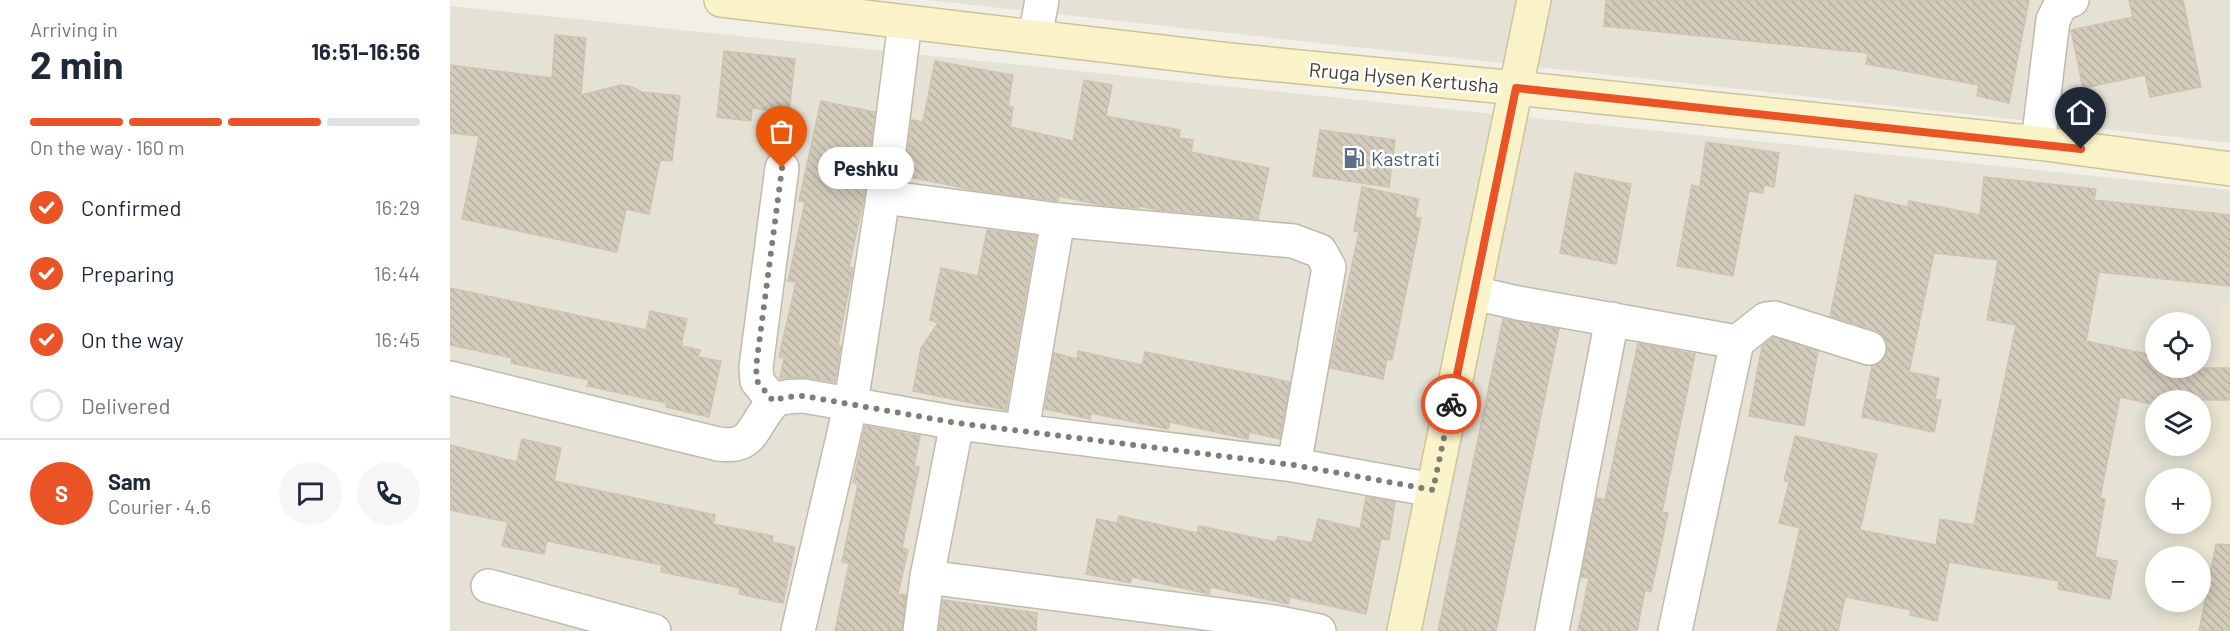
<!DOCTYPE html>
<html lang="en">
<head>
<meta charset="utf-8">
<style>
  :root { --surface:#fff; --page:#f6f6f7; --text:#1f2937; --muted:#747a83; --line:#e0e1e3; --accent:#ea5326 }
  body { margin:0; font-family:Barlow,sans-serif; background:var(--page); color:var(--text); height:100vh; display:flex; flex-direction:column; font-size:22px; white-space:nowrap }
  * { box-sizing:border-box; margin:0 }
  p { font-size:20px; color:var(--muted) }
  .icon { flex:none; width:33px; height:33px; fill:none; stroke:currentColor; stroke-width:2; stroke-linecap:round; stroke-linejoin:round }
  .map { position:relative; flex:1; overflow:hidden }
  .drawer { display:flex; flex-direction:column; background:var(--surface); width:450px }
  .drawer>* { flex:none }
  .tools { position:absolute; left:1695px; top:312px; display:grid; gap:12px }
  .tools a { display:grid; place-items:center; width:66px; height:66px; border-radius:50%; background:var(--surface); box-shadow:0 3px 15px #0003; font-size:30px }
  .pin { position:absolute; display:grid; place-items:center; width:51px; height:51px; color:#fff; margin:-62px -26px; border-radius:50% 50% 50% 0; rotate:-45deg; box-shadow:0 0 6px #0007 }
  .pin .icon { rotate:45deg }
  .courier { position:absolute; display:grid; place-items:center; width:60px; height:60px; margin:-30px; border:4px solid #ea5326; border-radius:50%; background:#fff; color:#222; box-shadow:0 2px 8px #0007 }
  .bubble { position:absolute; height:42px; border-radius:21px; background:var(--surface); box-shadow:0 3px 15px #0003; font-size:20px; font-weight:700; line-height:42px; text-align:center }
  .head em { font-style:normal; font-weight:700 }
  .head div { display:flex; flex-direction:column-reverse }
  .head { display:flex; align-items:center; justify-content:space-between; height:102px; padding:0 30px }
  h1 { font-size:39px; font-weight:700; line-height:45px }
  .bar { display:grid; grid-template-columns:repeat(4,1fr); gap:9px 6px; align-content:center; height:72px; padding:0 30px }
  .bar i { height:8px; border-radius:4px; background:var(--line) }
  .bar .selected { background:var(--accent) }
  .bar p { grid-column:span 4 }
  .line { display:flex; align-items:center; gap:15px; padding:0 30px; border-top:2px solid var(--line) }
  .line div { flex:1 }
  .round { display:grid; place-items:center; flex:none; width:63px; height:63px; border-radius:32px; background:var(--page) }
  ol { padding:0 30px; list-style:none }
  li { display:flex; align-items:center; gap:18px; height:66px }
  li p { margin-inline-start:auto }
  li .icon { padding:6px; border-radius:50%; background:var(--accent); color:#fff; stroke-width:4 }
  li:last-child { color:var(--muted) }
  li i { width:33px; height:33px; border:3px solid var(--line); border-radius:50% }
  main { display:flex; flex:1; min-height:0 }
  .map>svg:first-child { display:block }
  .residential { fill:#e5e2d5; fill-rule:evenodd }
  .education { fill:#eae5d1 }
  .building { fill:url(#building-back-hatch); stroke:#cdc4b0; stroke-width:1.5 }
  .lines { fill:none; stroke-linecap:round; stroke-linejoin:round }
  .street-casing { stroke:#bfbaad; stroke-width:36 }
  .secondary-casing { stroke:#cec499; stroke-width:36 }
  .street { stroke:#fff; stroke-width:33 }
  .secondary { stroke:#faf2c8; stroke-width:33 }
  .done { stroke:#817d74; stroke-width:6; stroke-dasharray:0 10.8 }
  .route { stroke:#ea5326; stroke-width:8 }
  .labels { text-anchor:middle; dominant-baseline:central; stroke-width:5; stroke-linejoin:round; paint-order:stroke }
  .street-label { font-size:20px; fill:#444036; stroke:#fff }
  .service-label { font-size:20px; fill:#4e5e75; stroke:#fff; text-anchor:start }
</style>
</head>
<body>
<main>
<section class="drawer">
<div class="head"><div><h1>2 min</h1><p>Arriving in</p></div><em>16:51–16:56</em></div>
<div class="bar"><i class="selected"></i><i class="selected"></i><i class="selected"></i><i></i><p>On the way · 160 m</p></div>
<ol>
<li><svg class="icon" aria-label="check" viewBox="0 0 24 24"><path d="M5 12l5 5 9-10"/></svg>Confirmed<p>16:29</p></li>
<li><svg class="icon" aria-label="check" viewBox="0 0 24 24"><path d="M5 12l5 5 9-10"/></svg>Preparing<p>16:44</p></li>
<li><svg class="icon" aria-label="check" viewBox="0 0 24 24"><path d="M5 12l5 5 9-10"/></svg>On the way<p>16:45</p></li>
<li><i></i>Delivered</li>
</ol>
<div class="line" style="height:108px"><b class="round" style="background:var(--accent);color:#fff">S</b><div><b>Sam</b><p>Courier · 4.6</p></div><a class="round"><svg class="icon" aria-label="chat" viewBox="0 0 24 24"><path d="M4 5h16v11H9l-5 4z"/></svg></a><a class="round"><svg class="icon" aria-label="phone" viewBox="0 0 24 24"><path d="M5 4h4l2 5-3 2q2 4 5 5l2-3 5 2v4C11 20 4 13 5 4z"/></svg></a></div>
</section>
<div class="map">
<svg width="1780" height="631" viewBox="0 0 1780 631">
  <defs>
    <pattern id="building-back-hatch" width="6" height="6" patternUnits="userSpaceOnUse" patternTransform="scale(1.5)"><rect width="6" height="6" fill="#d3ccbd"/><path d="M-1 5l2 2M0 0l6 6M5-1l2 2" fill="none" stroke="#b6b0a3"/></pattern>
  </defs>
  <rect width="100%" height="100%" fill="#f2efe6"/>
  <g class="residential">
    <polygon points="477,0 1780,0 1780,143"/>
    <path d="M 0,6 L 1780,190 L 1780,631 L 0,631 ZM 1706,322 L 1750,322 L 1750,368 L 1706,368 ZM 1706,400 L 1750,400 L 1750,446 L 1706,446 ZM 1706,478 L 1750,478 L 1750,524 L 1706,524 ZM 1706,556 L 1750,556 L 1750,602 L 1706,602 Z"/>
  </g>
  <polygon class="education" points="1773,303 1780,304 1780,631 1709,631 1715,602 1750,602 1750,556 1723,556 1730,524 1750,524 1750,478 1739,478 1745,446 1750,446 1751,417"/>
  <g class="building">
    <polygon points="1156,0 1579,0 1559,103 1527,96 1529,85 1416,64 1418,53 1154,26"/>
    <polygon points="1679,0 1733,0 1751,87 1700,97 1695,75 1633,88 1621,30 1683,17"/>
    <polygon points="105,35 136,38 131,95 171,85 182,87 192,92 230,96 222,161 210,160 199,214 176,209 167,252 12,219 29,136 0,133 0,65 102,78"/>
    <polygon points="274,51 345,59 339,113 302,108 301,121 267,117"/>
    <polygon points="485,61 563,75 558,106 563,107 560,127 623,141 634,80 662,85 656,116 730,130 729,138 743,140 741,152 819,168 808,219 708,210 688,206 688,208 651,205 609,196 608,201 524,190 454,176 462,120 473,122"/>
    <polygon points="371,101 425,112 415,193 399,267 403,268 388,345 391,346 385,382 354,377 330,378 334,358 329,357 346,282 338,281 355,202 349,201"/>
    <polygon points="870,130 945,140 939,187 863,176"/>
    <polygon points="1256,142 1329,153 1324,187 1314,185 1313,193 1299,191 1283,276 1227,266 1242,185 1250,187"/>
    <polygon points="1125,173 1181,184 1166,264 1110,253"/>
    <polygon points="1534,177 1646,189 1644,200 1780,215 1780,286 1649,272 1636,341 1706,356 1706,368 1780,368 1780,400 1706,400 1706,405 1670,397 1650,498 1655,499 1645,557 1667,561 1660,599 1608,589 1609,581 1499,562 1487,621 1460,615 1461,610 1395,597 1388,631 1327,631 1350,528 1329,523 1339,482 1334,481 1345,436 1427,454 1410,530 1486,545 1490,519 1524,525 1566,325 1537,320 1548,260 1484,253 1459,372 1489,378 1485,399 1491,400 1484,432 1412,417 1422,366 1432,361 1437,353 1437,343 1432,335 1425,330 1380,316 1405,195 1458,207 1459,201 1530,215"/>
    <polygon points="912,187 969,199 965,217 971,218 942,360 937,359 933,379 880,368 909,232 904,231"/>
    <polygon points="537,230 586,236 556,410 463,391 471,348 488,323 480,320 491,268 528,276"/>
    <polygon points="0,288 196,330 200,311 237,319 231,346 250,350 248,357 271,361 259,417 216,407 217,403 137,386 139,380 61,363 62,358 0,345"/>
    <polygon points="1053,319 1109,329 1046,631 988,631"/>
    <polygon points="1323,337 1368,351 1354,426 1299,416 1312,346"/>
    <polygon points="1188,343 1245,354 1212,512 1218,513 1201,592 1195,590 1187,631 1128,631 1139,578 1131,577 1145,509 1147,498 1155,500"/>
    <polygon points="628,351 692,365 695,352 840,382 830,439 799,432 798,439 720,422 718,429 641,413 640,419 595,409 604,353 627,359"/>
    <polygon points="415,426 470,436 464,466 469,467 452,548 458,550 448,594 456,595 452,631 385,631 399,564 392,562 408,484 403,483"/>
    <polygon points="72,439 111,448 104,481 265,515 263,524 323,536 322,542 345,547 333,603 289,594 290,588 211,572 212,565 97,541 94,554 52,546 58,522 0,510 0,445 67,462"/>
    <polygon points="916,497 945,502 939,540 931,539 916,614 840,597 838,604 760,587 759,594 682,577 680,583 636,574 647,519 667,523 669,516 747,533 749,526 826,542 828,536 862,543 868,519 910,529"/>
    <polygon points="1766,544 1780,545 1780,631 1749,631"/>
    <polygon points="493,600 587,613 586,631 489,631"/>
  </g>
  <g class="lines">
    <defs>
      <g id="street">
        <polyline points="585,37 592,0"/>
        <polyline points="1588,143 1603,20 1611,4 1622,0"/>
        <polyline points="433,197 608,220 843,241 870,251 879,267 844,465"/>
        <polyline points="1024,293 1068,303 1287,342 1316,319 1324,318 1419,348"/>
        <path d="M 0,378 L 268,444 C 301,448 300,433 317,410 C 320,406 322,403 326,400 C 335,396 344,396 354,396 L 507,423 L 844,465 L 983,490"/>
        <polyline points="323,401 307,381 306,367 332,168"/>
        <polyline points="572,430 608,220"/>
        <polyline points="477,577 824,622 869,631"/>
        <polyline points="38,586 204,631"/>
        <polyline points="348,631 401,403 433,197 455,22"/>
        <polyline points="470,631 477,577 507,423"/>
        <polyline points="1102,631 1162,319"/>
        <polyline points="1225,631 1287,342"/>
      </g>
      <g id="secondary">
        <polyline points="271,0 779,60 1066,88 1588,143 1780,169"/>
        <polyline points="954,631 1084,0"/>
      </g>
    </defs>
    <use href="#street" class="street-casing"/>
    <use href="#secondary" class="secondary-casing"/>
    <use href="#street" class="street"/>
    <use href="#secondary" class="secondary"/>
  </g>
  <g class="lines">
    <polyline class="done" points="332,168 306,367 307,381 323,401 335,397 354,396 507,423 844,465 983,490 1001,404"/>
    <polyline class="route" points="1001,404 1066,88 1631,149"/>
  </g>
  <defs>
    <symbol id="fuel-bare" viewBox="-9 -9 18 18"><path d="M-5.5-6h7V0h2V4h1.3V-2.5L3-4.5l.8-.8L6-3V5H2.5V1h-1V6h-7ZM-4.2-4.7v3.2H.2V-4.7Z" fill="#5c6f8a" stroke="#fff" stroke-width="2.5" paint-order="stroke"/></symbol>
  </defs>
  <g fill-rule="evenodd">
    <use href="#fuel-bare" x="889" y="143" width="30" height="30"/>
  </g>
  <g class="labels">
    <g class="street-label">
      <text transform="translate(954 77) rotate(5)">Rruga Hysen Kertusha</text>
    </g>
    <g class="service-label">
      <text x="921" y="158">Kastrati</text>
    </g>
  </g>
</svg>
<div class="tools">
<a><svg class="icon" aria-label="locate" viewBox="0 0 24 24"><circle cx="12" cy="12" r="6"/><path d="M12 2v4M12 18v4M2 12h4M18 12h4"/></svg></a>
<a><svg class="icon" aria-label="layers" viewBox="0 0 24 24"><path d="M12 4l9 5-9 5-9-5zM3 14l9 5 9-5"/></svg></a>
<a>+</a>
<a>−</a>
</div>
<div class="pin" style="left:332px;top:168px;background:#ea580c"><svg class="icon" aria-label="bag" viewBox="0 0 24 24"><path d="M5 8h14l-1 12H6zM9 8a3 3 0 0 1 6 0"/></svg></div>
<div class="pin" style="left:1631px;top:149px;background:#1f2937"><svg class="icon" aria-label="home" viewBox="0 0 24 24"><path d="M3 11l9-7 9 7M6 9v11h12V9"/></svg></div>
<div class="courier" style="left:1001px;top:404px"><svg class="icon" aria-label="bike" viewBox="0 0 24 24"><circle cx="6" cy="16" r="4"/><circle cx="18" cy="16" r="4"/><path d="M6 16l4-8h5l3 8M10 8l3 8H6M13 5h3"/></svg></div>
<div class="bubble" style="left:368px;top:147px;width:96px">Peshku</div>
</div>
</main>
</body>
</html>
